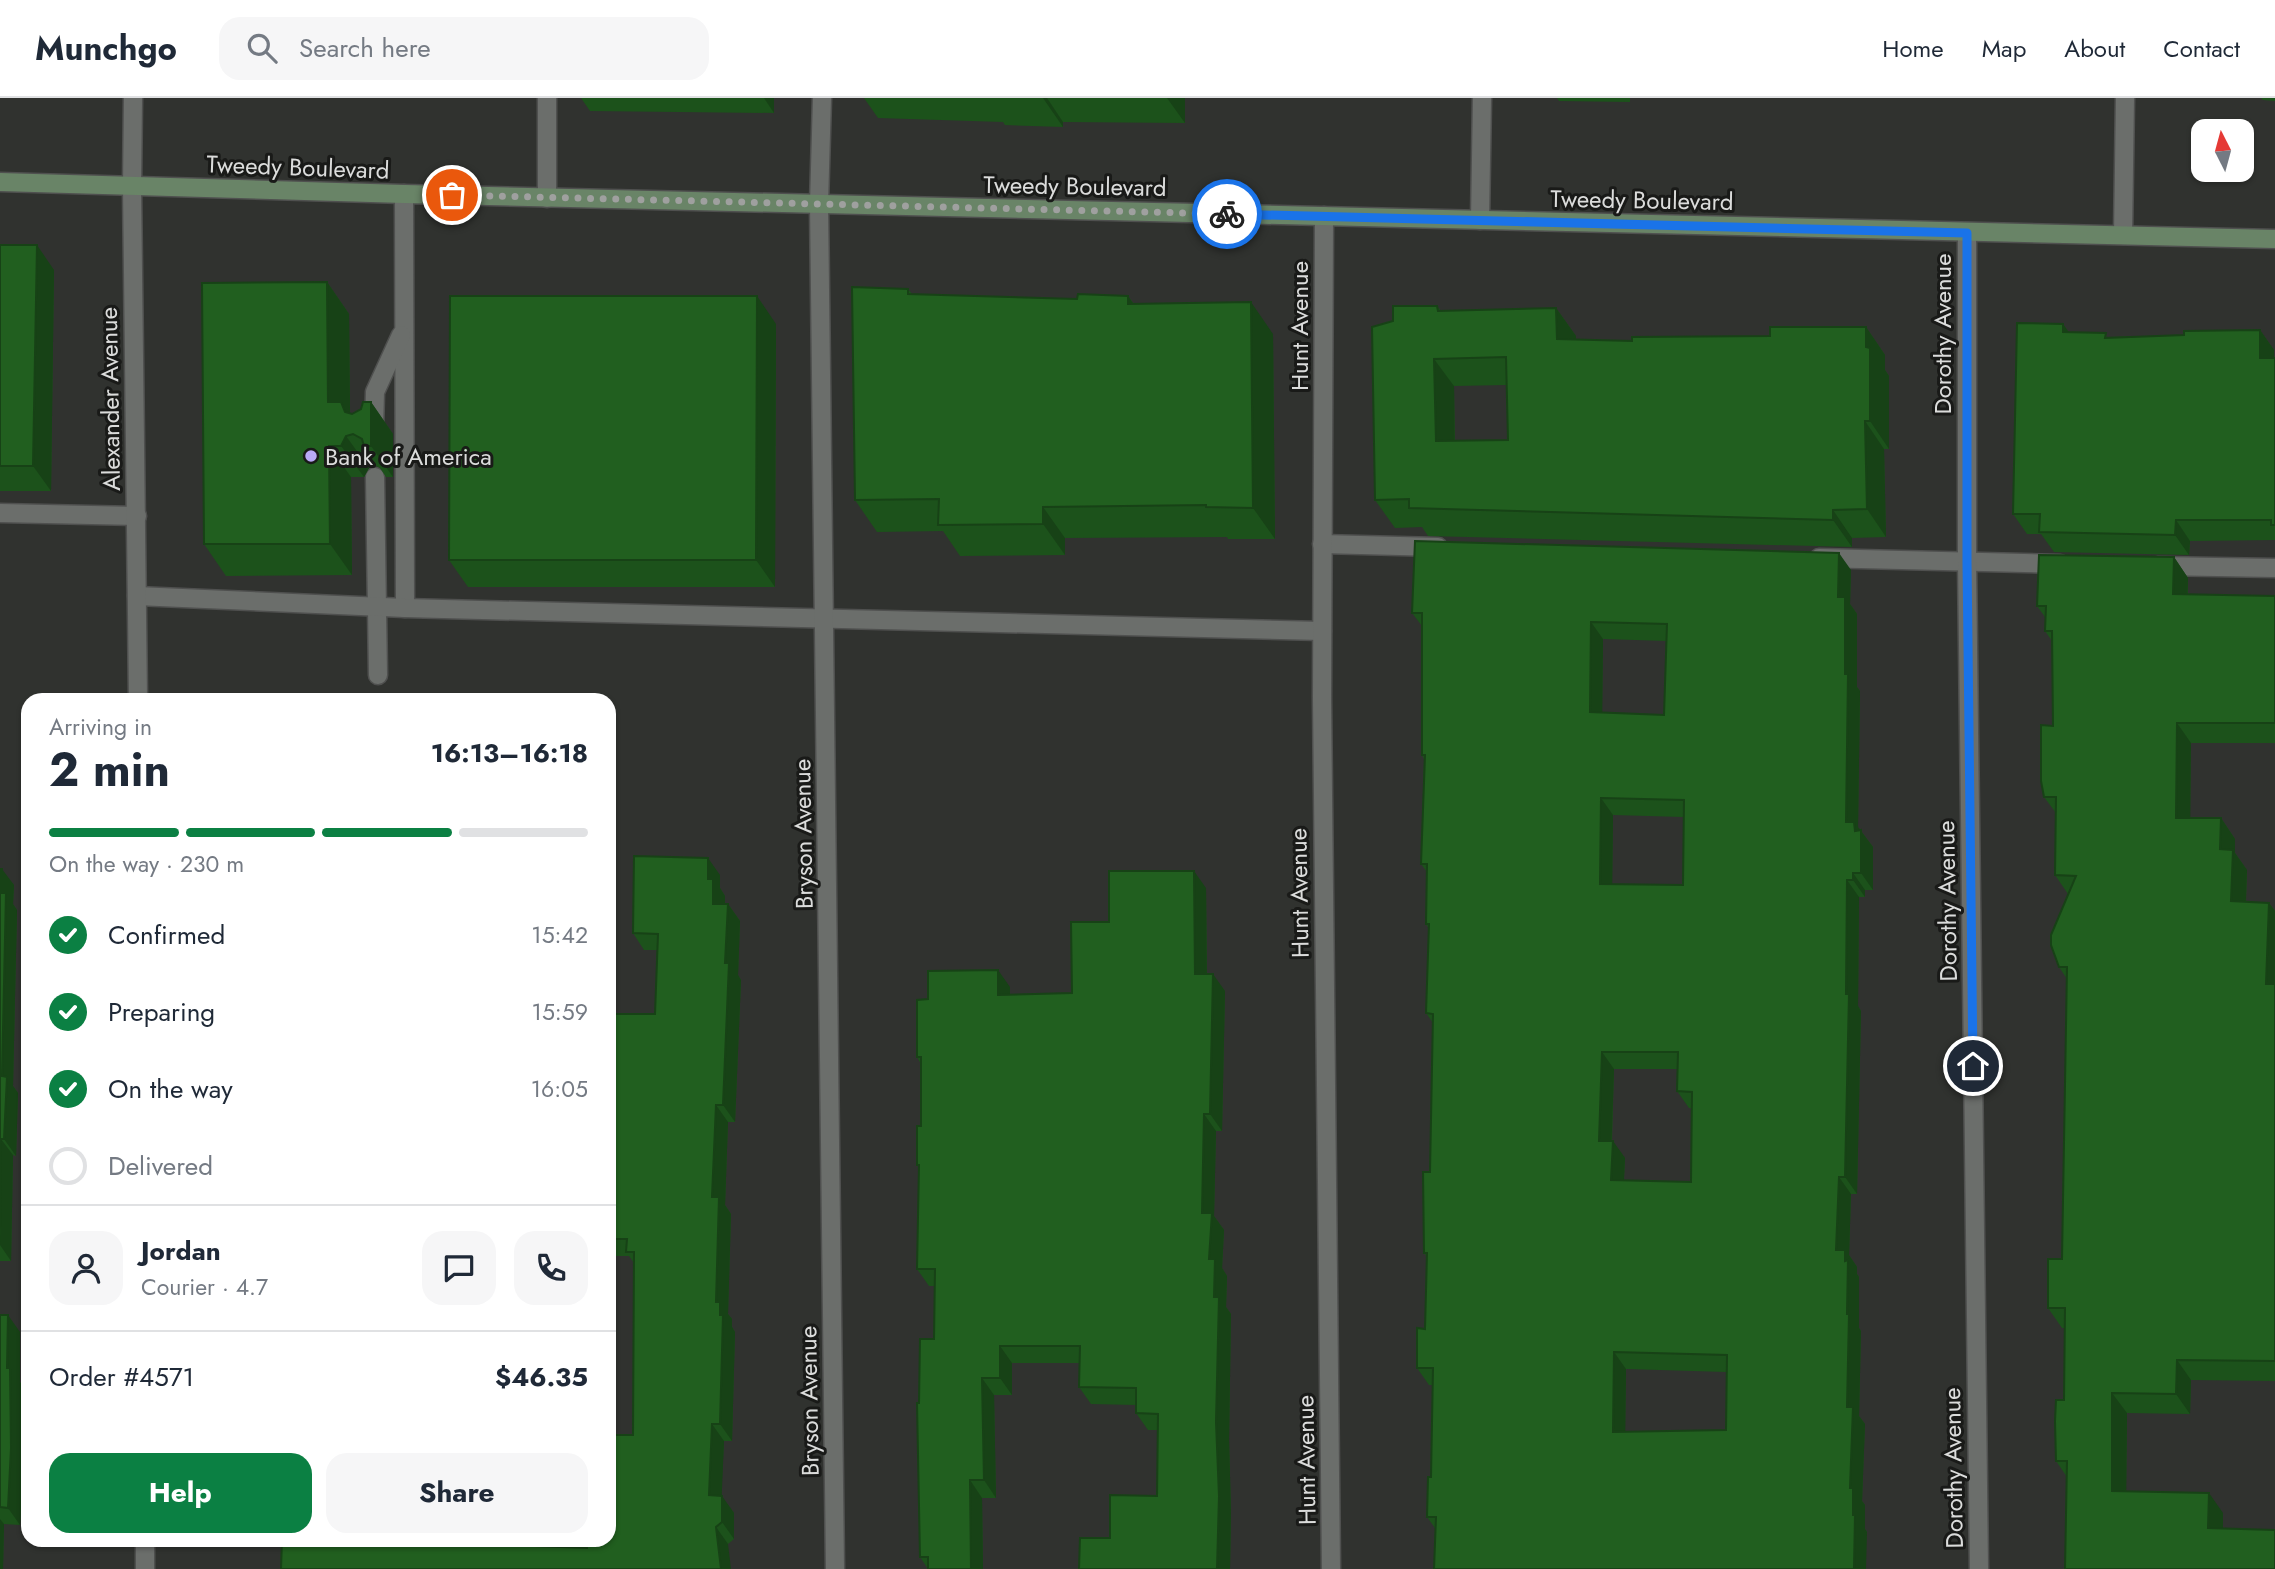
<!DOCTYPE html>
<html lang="en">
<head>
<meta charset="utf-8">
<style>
  :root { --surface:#fff; --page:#f6f6f7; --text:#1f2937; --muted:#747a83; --line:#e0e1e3; --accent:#0b8043 }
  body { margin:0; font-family:Jost,sans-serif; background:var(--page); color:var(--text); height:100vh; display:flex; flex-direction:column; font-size:26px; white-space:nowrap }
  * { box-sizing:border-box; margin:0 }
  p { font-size:23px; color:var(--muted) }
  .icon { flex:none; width:38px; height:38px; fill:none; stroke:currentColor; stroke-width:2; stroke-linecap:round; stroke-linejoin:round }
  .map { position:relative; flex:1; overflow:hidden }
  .panel { position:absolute; left:21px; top:595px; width:595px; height:854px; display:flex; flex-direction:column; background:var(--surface); border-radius:21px; box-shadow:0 2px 5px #0004 }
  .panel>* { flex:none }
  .needle { width:46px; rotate:354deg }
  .fabs { position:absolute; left:2191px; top:21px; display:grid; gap:14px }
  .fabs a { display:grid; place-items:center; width:63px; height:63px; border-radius:14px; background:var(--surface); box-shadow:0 2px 5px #0004; font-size:35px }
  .pin { position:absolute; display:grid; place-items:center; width:60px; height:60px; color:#fff; margin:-30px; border:4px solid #fff; border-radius:50%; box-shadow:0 2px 7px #0007 }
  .courier { position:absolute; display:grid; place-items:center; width:70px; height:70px; margin:-35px; border:5px solid #1a73e8; border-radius:50%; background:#fff; color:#222; box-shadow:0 2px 9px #0007 }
  .headline em { font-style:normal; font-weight:700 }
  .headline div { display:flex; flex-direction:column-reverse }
  .headline { display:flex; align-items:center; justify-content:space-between; height:119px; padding:0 28px }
  h1 { font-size:46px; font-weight:700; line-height:52px }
  .bar { display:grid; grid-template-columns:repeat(4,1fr); gap:10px 7px; align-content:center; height:84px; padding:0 28px }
  .bar i { height:9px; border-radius:5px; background:var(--line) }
  .bar .selected { background:var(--accent) }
  .bar p { grid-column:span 4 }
  .line { display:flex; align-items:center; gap:18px; padding:0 28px; border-top:2px solid var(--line) }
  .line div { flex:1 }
  .round { display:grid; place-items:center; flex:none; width:74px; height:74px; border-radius:21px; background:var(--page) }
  ol { padding:0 28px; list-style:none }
  li { display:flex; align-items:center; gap:21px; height:77px }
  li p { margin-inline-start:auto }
  li .icon { padding:7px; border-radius:50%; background:var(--accent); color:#fff; stroke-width:4 }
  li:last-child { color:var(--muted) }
  li i { width:38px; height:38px; border:4px solid var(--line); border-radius:50% }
  .primary-button { display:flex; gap:14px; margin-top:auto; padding:14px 28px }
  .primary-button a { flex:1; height:80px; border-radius:21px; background:var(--accent); color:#fff; font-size:28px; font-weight:700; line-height:80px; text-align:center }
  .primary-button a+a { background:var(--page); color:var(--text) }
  header { display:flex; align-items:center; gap:42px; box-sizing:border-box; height:98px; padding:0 35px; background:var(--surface); border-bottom:2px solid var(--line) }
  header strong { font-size:33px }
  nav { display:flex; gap:38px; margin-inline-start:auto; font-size:24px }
  .search { width:490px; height:63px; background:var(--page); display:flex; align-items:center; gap:18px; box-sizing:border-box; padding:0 24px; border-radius:21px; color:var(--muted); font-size:26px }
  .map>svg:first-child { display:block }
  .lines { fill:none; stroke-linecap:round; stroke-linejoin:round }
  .service-casing { stroke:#4f504f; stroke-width:21 }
  .minor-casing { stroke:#4f504f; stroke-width:21 }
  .tertiary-casing { stroke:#4f504f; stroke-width:21 }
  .secondary-casing { stroke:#4f504f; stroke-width:21 }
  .service { stroke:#6b6e6b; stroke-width:18 }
  .minor { stroke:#6b6e6b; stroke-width:18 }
  .tertiary { stroke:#6b6e6b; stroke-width:18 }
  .secondary { stroke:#698467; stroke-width:18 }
  .wall { fill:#1c521b; fill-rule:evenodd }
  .shaded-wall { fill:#174216 }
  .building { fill:#215f1f; stroke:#174216; stroke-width:2; fill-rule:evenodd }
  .done { stroke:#9fa09f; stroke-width:7; stroke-dasharray:0 12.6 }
  .route { stroke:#1a73e8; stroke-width:9 }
  .poi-dot { fill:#b9aaf7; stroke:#191a18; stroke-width:2.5 }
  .labels { text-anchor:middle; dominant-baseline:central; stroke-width:6; stroke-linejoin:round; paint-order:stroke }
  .street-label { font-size:24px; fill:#dbdcdb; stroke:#191a18 }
  .poi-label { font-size:24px; fill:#dbdcdb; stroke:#191a18; text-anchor:start }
</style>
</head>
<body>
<header>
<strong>Munchgo</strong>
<div class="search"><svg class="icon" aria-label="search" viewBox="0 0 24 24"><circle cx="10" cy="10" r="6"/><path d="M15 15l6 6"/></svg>Search here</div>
<nav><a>Home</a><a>Map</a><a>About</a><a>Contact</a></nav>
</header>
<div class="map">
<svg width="2275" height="1471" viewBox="0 0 2275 1471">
  <rect width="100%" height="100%" fill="#30322f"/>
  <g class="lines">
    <defs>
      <g id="service">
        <polyline points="404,96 405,510"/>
        <polyline points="547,100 547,0"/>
        <polyline points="374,332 375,294 401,237"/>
        <polyline points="375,379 378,577"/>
        <polyline points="0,415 137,418"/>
        <polyline points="1322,446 1438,449"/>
        <polyline points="1819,460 2060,466"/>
        <polyline points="2158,468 2275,470"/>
        <polyline points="137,498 405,510 1322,533"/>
      </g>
      <g id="minor">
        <polyline points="822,0 819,106 835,1471"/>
        <polyline points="1324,118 1322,600 1331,1471"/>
        <polyline points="1480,122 1482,0"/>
        <polyline points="1967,134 1967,464 1979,1471"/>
        <polyline points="2123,137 2125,0"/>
      </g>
      <g id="tertiary">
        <polyline points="133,0 132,89 138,602"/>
        <polyline points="145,1442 145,1471"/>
      </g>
      <polyline id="secondary" points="0,84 404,96 2275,141"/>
    </defs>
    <use href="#service" class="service-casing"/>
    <use href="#minor" class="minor-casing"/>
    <use href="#tertiary" class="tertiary-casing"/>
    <use href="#secondary" class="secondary-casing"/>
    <use href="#service" class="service"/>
    <use href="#minor" class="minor"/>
    <use href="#tertiary" class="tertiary"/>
    <use href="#secondary" class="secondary"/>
  </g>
  <g class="wall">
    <polygon points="581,0 774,0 774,15 590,13"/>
    <polygon points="864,0 1185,0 1185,25 1063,24 1063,29 1005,27 1003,24 878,20"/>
    <polygon points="1557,0 1630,0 1630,4 1559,3"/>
    <polygon points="2261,0 2275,0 2275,3 2263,2"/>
    <polygon points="0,147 54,172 51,393 0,393"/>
    <polygon points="327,184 349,216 350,315 352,316 371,304 393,336 393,379 386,379 380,370 376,368 369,370 364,379 351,379 352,477 226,478 204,446"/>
    <polygon points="908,191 912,196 1077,201 1128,198 1134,206 1273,236 1275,441 1228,441 1227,439 1065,440 1065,457 960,458 943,433 877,434 855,402"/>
    <path d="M 1437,208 L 1441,213 L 1556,210 L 1576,238 L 1576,242 L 1632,243 L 1770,238 L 1866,229 L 1885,257 L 1885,272 L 1889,278 L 1889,351 L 1884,351 L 1886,439 L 1852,440 L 1852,449 L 1428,438 L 1422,429 L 1395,430 L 1375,402 L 1393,223 ZM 1506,287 L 1508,342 L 1455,343 L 1454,288 Z"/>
    <polygon points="776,226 775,489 468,489 449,462"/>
    <polygon points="2063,226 2069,235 2108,239 2184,237 2260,232 2274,252 2274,260 2275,260 2275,442 2190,443 2189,457 2054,454 2041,436 2027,436 2013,416"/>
    <polygon points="2174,459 2188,480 2188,497 2275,498 2275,645 2191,645 2190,720 2221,720 2235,741 2235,755 2247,772 2246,804 2269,805 2275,813 2275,1283 2191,1282 2190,1316 2127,1315 2126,1393 2223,1415 2223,1431 2275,1471 2067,1379 2056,1363 2064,1302 2065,1230 2062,1230 2048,1210 2062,1161 2067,881 2059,869 2068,796 2055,777 2056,715 2044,699 2053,628 2052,543 2045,533 2045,519 2037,508"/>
    <path d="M 1851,472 L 1850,506 L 1857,516 L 1857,589 L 1860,593 L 1858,729 L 1873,749 L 1873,792 L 1865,792 L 1865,799 L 1859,799 L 1858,908 L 1861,913 L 1857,1096 L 1851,1096 L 1849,1157 L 1857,1169 L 1857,1176 L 1859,1179 L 1859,1230 L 1861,1233 L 1859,1318 L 1865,1326 L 1862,1403 L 1865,1407 L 1865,1431 L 1867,1434 L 1435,1430 L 1427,1419 L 1431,1379 L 1433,1287 L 1429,1287 L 1417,1270 L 1425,1231 L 1427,1159 L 1424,1155 L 1430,1074 L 1433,925 L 1426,915 L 1429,831 L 1426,826 L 1427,774 L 1421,766 L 1424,661 L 1422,657 L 1422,528 L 1412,515 ZM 1603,541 L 1667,543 L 1664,617 L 1602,615 ZM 1613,717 L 1683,719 L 1683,787 L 1612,786 ZM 1614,971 L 1678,971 L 1677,993 L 1689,1010 L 1691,1010 L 1691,1084 L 1624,1082 L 1625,1060 L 1612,1043 ZM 1626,1271 L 1726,1274 L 1726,1332 L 1625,1334 Z"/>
    <polygon points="0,771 14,787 13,806 17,812 13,988 18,995 16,1058 13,1057 11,1163 0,1163"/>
    <polygon points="720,777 720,790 725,798 725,806 728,806 740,823 738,877 741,882 735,1024 728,1024 725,1107 731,1116 728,1216 732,1221 732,1229 735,1234 732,1343 724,1343 721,1398 734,1415 734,1441 728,1446 587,1450 633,1337 634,1165 629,1158 609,1158 609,916 655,916 657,852 644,852 633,835"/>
    <polygon points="1206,790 1207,876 1225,893 1222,1033 1216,1033 1214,1118 1224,1132 1222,1170 1227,1178 1226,1209 1231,1216 1229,1342 1231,1415 1230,1471 1079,1471 1110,1440 1157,1398 1157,1332 1148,1332 1136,1315 1136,1307 1091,1306 1079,1289 1080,1265 1012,1265 1012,1297 994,1297 996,1400 982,1400 983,1471 928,1471 920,1459 919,1305 934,1241 935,1188 929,1188 917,1171 919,1070 917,1067 921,1028 921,966 917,959 928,901 1010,889 1010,897 1072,895"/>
    <polygon points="0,1217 20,1234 20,1284 22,1287 23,1368 20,1427 4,1426 3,1471 0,1471"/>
  </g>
  <g class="shaded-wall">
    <polygon points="764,0 774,0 774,15"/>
    <polygon points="1043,0 1047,0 1063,24 1063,29"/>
    <polygon points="1167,0 1185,0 1185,25"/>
    <polygon points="37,147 54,172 51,393 33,368"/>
    <polygon points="327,184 349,216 350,318 328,304"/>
    <polygon points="757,198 776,226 775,489 756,462"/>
    <polygon points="1128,198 1150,230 1128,206"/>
    <polygon points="1251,204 1273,236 1275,441 1253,410"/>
    <polygon points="1556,210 1576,238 1576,269 1557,241"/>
    <polygon points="2063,226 2077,246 2063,234"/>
    <polygon points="1866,229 1885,257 1885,272 1889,278 1889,351 1870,323"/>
    <polygon points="2260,232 2274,252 2274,280 2260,260"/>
    <polygon points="1434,261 1454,288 1455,371 1436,343"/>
    <polygon points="371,304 393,336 393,379 371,348"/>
    <polygon points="1865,323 1884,351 1886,439 1867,411"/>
    <polygon points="346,338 369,370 364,379 341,348"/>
    <polygon points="329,348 351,379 352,477 330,446"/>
    <polygon points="1043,409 1065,440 1065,457 1043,426"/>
    <polygon points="1833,412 1852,440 1852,449 1833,422"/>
    <polygon points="2176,422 2190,443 2189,457 2175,437"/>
    <polygon points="1839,455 1851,472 1850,506 1857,516 1857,589 1860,593 1858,729 1873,749 1873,792 1861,775 1846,724 1845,576 1838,499"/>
    <polygon points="2174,459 2188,480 2187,517 2173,496"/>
    <polygon points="1591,524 1603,541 1602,631 1590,614"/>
    <polygon points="2177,625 2191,645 2190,740 2176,720"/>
    <polygon points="1601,700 1613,717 1612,803 1600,786"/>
    <polygon points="2221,720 2235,741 2235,755 2247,772 2245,824 2231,803 2220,751"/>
    <polygon points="708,760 720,777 720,790 725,798 725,823 713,806 708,781"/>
    <polygon points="2,771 14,787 13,806 17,812 13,988 18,995 16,1058 4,1041 2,978"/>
    <polygon points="1194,773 1206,790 1207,893 1195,876"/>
    <polygon points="1853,775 1865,792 1865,799 1853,782"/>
    <polygon points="1847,782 1859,799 1858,908 1861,913 1857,1096 1845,1079"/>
    <polygon points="2269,805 2275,813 2275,898 2266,886"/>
    <polygon points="728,806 740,823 738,877 741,882 735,1024 723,1007 725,865"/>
    <polygon points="998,872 1010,889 1010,914 998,897"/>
    <polygon points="1213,876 1225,893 1222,1033 1210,1016"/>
    <polygon points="1602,954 1614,971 1611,1060 1599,1043"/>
    <polygon points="716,1007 728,1024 725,1107 731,1116 728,1216 732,1221 732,1229 735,1234 732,1343 720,1326 720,1217 716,1204 712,1099"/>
    <polygon points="1204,1016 1216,1033 1214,1118 1224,1132 1222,1170 1227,1178 1226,1209 1231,1216 1229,1342 1231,1415 1230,1471 1217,1471 1214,1199 1202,1115"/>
    <polygon points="1,1041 13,1057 11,1163 0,1147"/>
    <polygon points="1613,1043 1625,1060 1623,1099 1611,1082"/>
    <polygon points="1839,1079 1851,1096 1849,1157 1857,1169 1857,1176 1859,1179 1859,1230 1861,1233 1859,1318 1865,1326 1862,1403 1865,1407 1865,1431 1867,1434 1866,1471 1854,1471 1853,1417 1850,1390 1847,1309 1847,1216 1836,1152"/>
    <polygon points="8,1217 20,1234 20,1284 22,1287 23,1368 20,1427 8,1410"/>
    <polygon points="1000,1248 1012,1265 1012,1297 1000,1280"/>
    <polygon points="1614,1254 1626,1271 1625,1351 1613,1334"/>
    <polygon points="2177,1262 2191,1282 2190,1316 2176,1296"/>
    <polygon points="982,1280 994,1297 996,1400 984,1382"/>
    <polygon points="2112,1295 2127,1315 2126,1413 2112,1393"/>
    <polygon points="712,1326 724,1343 721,1414 709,1397"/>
    <polygon points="970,1382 982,1400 983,1471 971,1471"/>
    <polygon points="2209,1395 2223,1415 2223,1451 2208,1430"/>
    <polygon points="722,1398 734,1415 734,1441 722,1424"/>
    <polygon points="0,1421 4,1426 3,1471 0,1471"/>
    <polygon points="716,1429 728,1446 731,1471 721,1471"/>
  </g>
  <g class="building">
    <polygon points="0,147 37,147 33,368 0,368"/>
    <polygon points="327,184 328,304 341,304 345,314 352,316 361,311 363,304 371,304 371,348 364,348 362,341 353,336 346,338 341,348 329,348 330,446 204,446 202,185"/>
    <polygon points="852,189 908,191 908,196 1077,201 1078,196 1128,198 1128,206 1251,204 1253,410 1206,409 1206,407 1043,409 1043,426 938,427 939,401 855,402"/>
    <polygon points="450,198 757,198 756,462 449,462"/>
    <path d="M 1393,208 L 1437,208 L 1438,213 L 1556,210 L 1557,241 L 1632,243 L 1632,239 L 1770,238 L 1770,229 L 1866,229 L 1866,249 L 1870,250 L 1870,323 L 1865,323 L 1867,411 L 1833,412 L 1833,422 L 1409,410 L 1409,401 L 1375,402 L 1372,229 L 1393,223 ZM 1506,259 L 1508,342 L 1436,343 L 1434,261 Z"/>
    <polygon points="2017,225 2063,226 2063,234 2106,235 2105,240 2184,237 2184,233 2260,232 2260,260 2275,260 2275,427 2271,427 2271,422 2176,422 2175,437 2039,434 2040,416 2013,416"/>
    <path d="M 1415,443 L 1839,455 L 1838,499 L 1845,499 L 1845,576 L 1848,576 L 1846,724 L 1854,724 L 1855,733 L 1861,732 L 1861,775 L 1853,775 L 1853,782 L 1847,782 L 1846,896 L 1849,896 L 1845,1079 L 1839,1079 L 1836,1152 L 1845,1152 L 1845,1163 L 1848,1162 L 1847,1216 L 1849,1216 L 1847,1309 L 1853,1309 L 1850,1390 L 1853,1390 L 1853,1417 L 1855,1417 L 1854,1471 L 1434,1471 L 1436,1419 L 1427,1419 L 1428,1379 L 1431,1379 L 1433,1270 L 1417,1270 L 1417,1230 L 1425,1231 L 1427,1155 L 1424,1155 L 1423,1074 L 1430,1074 L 1433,916 L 1426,915 L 1429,826 L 1426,826 L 1427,766 L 1421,766 L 1425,657 L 1422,657 L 1422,515 L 1412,515 ZM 1591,524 L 1667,526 L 1664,617 L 1590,614 ZM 1601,700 L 1684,702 L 1683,787 L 1600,786 ZM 1602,954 L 1678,954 L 1677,993 L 1692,994 L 1691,1084 L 1611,1082 L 1613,1043 L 1599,1043 ZM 1614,1254 L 1727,1257 L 1726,1332 L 1613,1334 Z"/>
    <polygon points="2039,457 2174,459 2173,496 2275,498 2275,625 2177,625 2176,720 2221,720 2220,751 2233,752 2231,803 2269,805 2266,886 2275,886 2275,1263 2177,1262 2176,1296 2112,1295 2112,1393 2209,1395 2208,1430 2275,1432 2275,1471 2065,1471 2067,1363 2056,1363 2055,1323 2056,1302 2064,1302 2065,1210 2048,1210 2048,1161 2062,1161 2067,869 2059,869 2051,847 2051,837 2076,778 2055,777 2056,699 2044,699 2041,683 2041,627 2053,628 2052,533 2045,533 2046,508 2037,508"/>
    <polygon points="634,758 708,760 708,781 713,781 713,806 728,806 725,865 729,865 723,1007 716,1007 712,1099 719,1099 716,1204 720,1204 720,1217 723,1217 720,1326 712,1326 709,1397 722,1398 722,1424 716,1429 721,1471 281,1471 282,1442 375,1442 587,1450 587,1442 609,1442 609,1337 633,1337 634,1154 626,1154 627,1141 609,1141 609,916 655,916 658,836 633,835"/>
    <polygon points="0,771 2,771 2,795 6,795 2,978 7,979 4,1041 1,1041 0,1130"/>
    <polygon points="1109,773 1194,773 1195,876 1213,876 1210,1016 1204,1016 1202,1115 1212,1115 1209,1161 1215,1161 1214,1199 1219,1199 1216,1324 1219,1398 1217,1471 1079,1471 1080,1440 1110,1440 1110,1397 1157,1398 1158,1316 1136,1315 1136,1290 1079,1289 1080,1248 1000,1248 1000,1280 982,1280 984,1382 970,1382 971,1471 928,1471 928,1459 920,1459 917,1305 919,1305 920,1241 934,1241 935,1171 917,1171 919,1067 917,1067 917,1028 921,1028 921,959 917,959 917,902 928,901 928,873 998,872 998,897 1072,895 1071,824 1109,824"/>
    <polygon points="0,1217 8,1217 7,1270 10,1270 11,1350 8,1410 0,1409"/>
  </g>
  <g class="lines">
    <polyline class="done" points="452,97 1227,116"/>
    <polyline class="route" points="1227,116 1967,135 1967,464 1973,968"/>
  </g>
  <circle class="poi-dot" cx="311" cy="358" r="7"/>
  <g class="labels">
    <g class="street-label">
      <text transform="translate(298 69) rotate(2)">Tweedy Boulevard</text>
      <text transform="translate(1075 88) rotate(1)">Tweedy Boulevard</text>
      <text transform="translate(1642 102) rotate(1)">Tweedy Boulevard</text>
      <text transform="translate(1299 228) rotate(-90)">Hunt Avenue</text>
      <text transform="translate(1942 236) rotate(-90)">Dorothy Avenue</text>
      <text transform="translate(110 301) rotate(-91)">Alexander Avenue</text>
      <text transform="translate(803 736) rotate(-91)">Bryson Avenue</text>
      <text transform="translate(1299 795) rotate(-91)">Hunt Avenue</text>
      <text transform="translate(1947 803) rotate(-91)">Dorothy Avenue</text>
      <text transform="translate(809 1303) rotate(-91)">Bryson Avenue</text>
      <text transform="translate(1306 1362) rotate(-91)">Hunt Avenue</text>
      <text transform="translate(1953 1370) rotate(-91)">Dorothy Avenue</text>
    </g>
    <g class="poi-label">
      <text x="325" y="358">Bank of America</text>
    </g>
  </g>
</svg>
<div class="fabs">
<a><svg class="needle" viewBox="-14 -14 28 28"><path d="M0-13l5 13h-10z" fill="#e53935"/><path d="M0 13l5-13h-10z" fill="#747a83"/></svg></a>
</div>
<div class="pin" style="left:452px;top:97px;background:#ea580c"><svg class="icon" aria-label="bag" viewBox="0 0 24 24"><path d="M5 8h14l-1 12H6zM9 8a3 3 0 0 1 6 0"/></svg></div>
<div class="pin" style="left:1973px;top:968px;background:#1f2937"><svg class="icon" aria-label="home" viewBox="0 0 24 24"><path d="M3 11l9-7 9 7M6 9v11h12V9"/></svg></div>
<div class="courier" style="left:1227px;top:116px"><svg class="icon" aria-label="bike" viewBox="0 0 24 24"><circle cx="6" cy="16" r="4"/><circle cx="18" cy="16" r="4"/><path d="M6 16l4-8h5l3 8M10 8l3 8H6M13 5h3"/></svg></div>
<section class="panel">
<div class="headline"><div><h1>2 min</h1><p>Arriving in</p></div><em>16:13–16:18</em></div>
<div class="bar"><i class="selected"></i><i class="selected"></i><i class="selected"></i><i></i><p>On the way · 230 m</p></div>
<ol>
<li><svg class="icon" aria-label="check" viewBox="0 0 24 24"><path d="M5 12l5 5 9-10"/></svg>Confirmed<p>15:42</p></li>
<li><svg class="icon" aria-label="check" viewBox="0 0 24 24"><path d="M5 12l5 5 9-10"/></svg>Preparing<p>15:59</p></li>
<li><svg class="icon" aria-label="check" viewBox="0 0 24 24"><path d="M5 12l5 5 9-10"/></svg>On the way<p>16:05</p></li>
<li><i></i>Delivered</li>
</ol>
<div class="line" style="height:126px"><a class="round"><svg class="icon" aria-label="person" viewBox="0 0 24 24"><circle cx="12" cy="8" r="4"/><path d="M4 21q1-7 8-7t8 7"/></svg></a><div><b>Jordan</b><p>Courier · 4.7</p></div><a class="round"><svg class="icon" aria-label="chat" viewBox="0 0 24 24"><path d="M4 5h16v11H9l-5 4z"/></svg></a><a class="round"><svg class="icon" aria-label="phone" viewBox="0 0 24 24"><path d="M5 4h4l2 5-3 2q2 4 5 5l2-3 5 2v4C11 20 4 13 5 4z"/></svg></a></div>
<div class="line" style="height:91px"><div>Order #4571</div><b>$46.35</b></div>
<div class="primary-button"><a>Help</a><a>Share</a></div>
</section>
</div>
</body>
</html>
